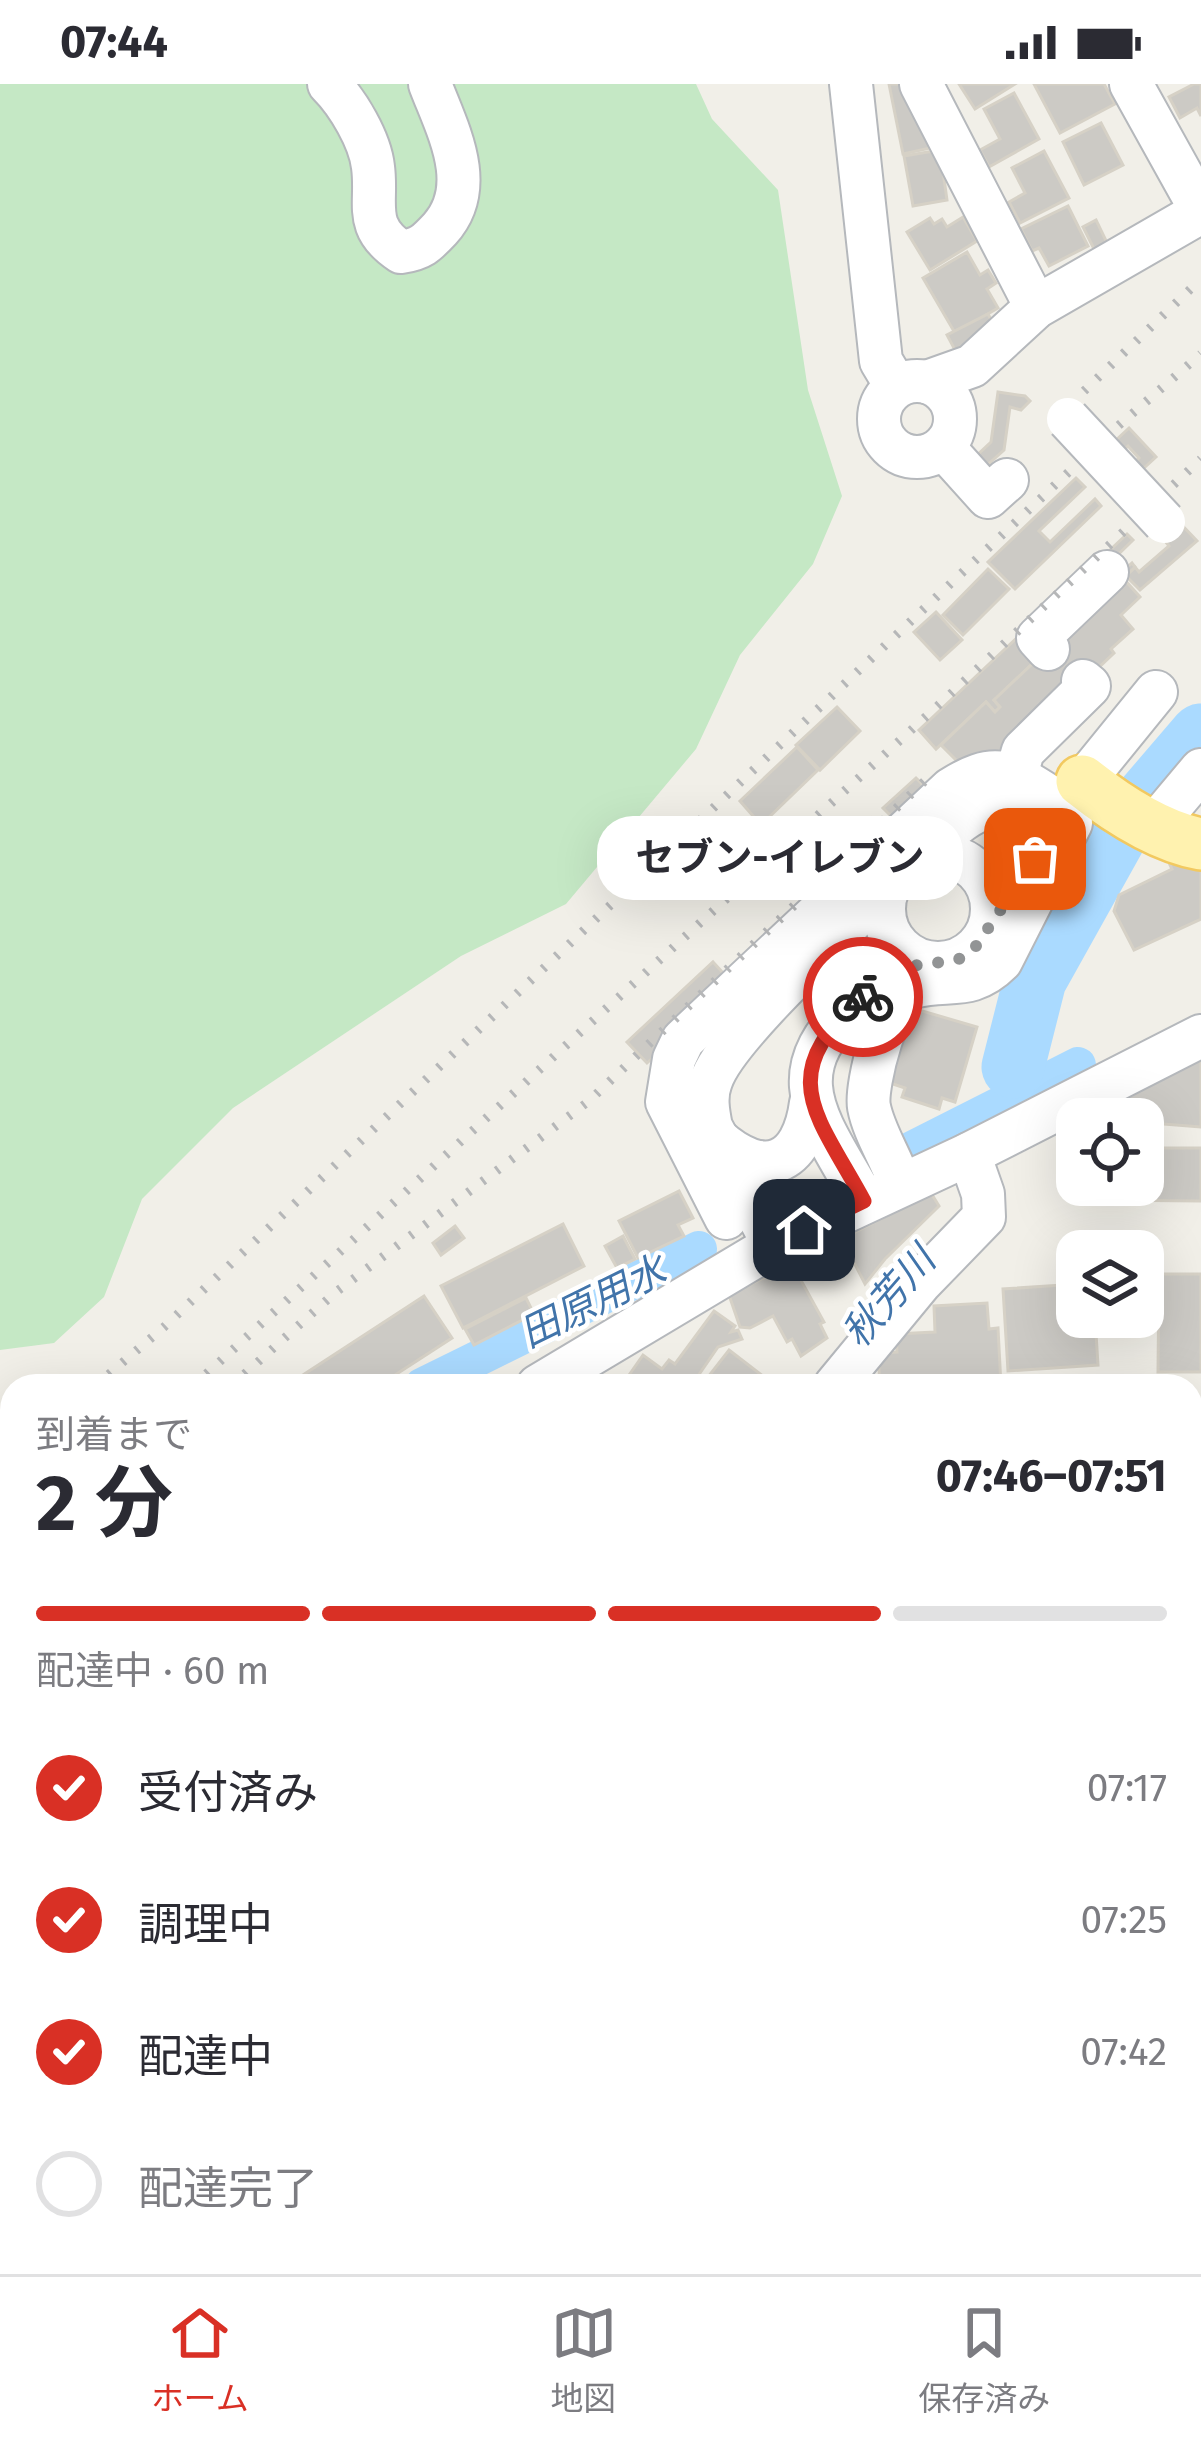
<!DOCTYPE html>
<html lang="ja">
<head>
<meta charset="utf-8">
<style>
  :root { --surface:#fff; --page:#f2f2f3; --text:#2b2b33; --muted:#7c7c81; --line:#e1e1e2; --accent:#d93025 }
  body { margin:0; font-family:"Fira Sans","Noto Sans JP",sans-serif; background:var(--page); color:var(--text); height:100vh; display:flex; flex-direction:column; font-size:45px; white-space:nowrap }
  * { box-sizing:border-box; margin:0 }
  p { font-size:39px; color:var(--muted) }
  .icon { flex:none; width:66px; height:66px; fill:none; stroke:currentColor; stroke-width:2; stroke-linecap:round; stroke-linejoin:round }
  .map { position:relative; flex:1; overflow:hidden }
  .panel { position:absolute; left:0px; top:1290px; width:1203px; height:900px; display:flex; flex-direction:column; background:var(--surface); border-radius:36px 36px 0 0; box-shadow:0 12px 48px #0002 }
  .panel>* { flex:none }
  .fabs { position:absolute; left:1056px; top:1014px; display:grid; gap:24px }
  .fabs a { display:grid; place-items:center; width:108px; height:108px; border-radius:24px; background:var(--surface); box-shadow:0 12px 48px #0002; font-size:60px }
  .pin { position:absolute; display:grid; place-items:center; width:102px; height:102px; color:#fff; margin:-51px; border-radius:24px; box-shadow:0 6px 18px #0006 }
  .courier { position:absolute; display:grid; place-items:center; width:120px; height:120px; margin:-60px; border:9px solid #d93025; border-radius:50%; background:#fff; color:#222; box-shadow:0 3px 15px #0007 }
  .bubble { position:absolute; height:84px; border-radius:36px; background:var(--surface); box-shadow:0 12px 48px #0002; font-size:39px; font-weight:700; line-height:84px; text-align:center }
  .overview em { font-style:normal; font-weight:700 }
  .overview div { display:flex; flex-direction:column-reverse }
  .overview { display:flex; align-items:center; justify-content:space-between; height:204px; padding:0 36px }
  h1 { font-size:78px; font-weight:700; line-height:90px }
  .bar { display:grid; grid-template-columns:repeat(4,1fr); gap:18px 12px; align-content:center; height:144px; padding:0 36px }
  .bar i { height:15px; border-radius:9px; background:var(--line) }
  .bar .active { background:var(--accent) }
  .bar p { grid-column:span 4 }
  ol { padding:0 36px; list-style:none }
  li { display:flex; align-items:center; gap:36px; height:132px }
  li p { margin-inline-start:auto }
  li .icon { padding:12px; border-radius:50%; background:var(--accent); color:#fff; stroke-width:4 }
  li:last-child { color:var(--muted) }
  li i { width:66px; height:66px; border:6px solid var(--line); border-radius:50% }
  .status { display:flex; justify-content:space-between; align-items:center; height:84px; padding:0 60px; background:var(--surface); direction:ltr }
  .status svg { height:33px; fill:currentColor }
  .tabs { display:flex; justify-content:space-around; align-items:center; height:168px; border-top:3px solid var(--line); background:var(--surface); font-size:33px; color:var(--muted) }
  .tabs a { display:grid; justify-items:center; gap:6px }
  .tabs .active { color:var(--accent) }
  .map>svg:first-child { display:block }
  .green { fill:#c5e8c5 }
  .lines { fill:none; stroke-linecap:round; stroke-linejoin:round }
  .canal { stroke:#aadaff; stroke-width:36 }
  .river { stroke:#aadaff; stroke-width:63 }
  .building { fill:#cccac5; stroke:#d6d1c6; stroke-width:3 }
  .minor-casing { stroke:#b5b8bc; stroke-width:46 }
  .major-casing { stroke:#f2c960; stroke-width:56 }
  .minor { stroke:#fff; stroke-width:42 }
  .major { stroke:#fff2af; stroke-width:51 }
  .rail { stroke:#b6b7b8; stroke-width:9; stroke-dasharray:3 15; stroke-linecap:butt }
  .minor-bridge-casing { stroke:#b5b8bc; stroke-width:46; stroke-linecap:butt }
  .minor-bridge { stroke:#fff; stroke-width:42 }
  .done { stroke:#929495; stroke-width:12; stroke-dasharray:0 21.6 }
  .route { stroke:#d93025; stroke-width:15 }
  .labels { text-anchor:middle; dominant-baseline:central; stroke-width:9; stroke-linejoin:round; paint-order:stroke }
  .water-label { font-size:39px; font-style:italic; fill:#4174aa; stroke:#fff }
</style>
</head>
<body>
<div class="status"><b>07:44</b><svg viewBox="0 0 49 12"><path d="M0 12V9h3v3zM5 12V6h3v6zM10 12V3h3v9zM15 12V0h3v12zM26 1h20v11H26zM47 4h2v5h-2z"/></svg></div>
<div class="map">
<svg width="1201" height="2190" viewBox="0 0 1201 2190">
  <rect width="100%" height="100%" fill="#f1efe8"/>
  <polygon class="green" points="0,0 696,0 712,35 778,106 808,306 842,412 813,480 740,571 696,665 566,820 461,872 233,1024 142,1115 104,1213 54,1259 0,1266"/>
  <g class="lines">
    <g class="canal">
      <polyline points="904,1069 1078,981"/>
      <polyline points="422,1302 699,1165"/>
      <polyline points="0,1353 5,1349"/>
    </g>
    <g class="river">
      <polyline points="1013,983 1035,896 1117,749 1201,651"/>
      <polyline points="303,2178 304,2190"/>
    </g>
  </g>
  <g class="building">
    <polygon points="889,0 914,0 935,63 903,70"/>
    <polygon points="959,0 1015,0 975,25"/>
    <polygon points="1034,0 1104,0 1115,20 1060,49"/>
    <polygon points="1194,0 1201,0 1201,32 1197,24 1180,34 1169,13"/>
    <polygon points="1014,9 1039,55 989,83 980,66 1000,55 984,25"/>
    <polygon points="1101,39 1123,81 1084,101 1063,58"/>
    <polygon points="940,66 947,116 913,122 904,72"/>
    <polygon points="1044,67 1069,114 1020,139 1009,118 1025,109 1012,84"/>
    <polygon points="1068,122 1088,162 1049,182 1039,164 1032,167 1021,145"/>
    <polygon points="963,133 977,157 930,186 907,148 930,134 934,140 942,135 947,143"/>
    <polygon points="1096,136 1110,165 1097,171 1083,143"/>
    <polygon points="967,168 980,191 988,186 996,199 987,205 998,224 955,249 923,194"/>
    <polygon points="988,230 995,243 955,266 947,251"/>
    <polygon points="998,308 1025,312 1030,317 1021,326 1010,323 1004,366 976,391 957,390 991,358"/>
    <polygon points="1129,344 1156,373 1122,404 1115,397 1139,374 1128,362 1108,379 1100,371"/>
    <polygon points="1076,394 1085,403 1039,447 1050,458 1095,415 1101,422 1015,505 988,478"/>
    <polygon points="1178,437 1197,457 1140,506 1126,492 1135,483 1139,488 1169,462 1162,453"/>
    <polygon points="1127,450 1133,456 1090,498 1100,508 1132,479 1135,483 994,616 1000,623 995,628 986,618 936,665 919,646"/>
    <polygon points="988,485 1009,505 963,551 943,531"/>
    <polygon points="1123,494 1140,513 1121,531 1133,545 1111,565 1114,569 1009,668 1005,662 984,681 967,687 941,661 986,618 995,628 1000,623 994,616"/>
    <polygon points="936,528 962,556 940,576 914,548"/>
    <polygon points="837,623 860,647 820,686 796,661"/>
    <polygon points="797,663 818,686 761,741 740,717"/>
    <polygon points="916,694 931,709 899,740 883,724"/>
    <polygon points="871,734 884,748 862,768 849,755"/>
    <polygon points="1185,773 1201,775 1201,835 1134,866 1114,827 1119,811 1172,785 1170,781"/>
    <polygon points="713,878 733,900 647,979 627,958"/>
    <polygon points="912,924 977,943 955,1018 942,1014 939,1025 902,1013 905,1004 890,999"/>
    <polygon points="1201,972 1201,1043 1151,1039 1143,1042 1143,1035 1134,1030 1126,1033 1118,1019"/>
    <polygon points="1143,1064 1201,1064 1201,1117 1100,1116 1100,1101 1143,1101"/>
    <polygon points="679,1107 693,1134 678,1141 684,1152 638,1174 619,1137"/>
    <polygon points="931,1109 939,1122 885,1175 865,1200 842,1155"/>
    <polygon points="563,1140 584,1182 463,1244 441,1202"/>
    <polygon points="455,1142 464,1154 441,1171 433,1159"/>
    <polygon points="623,1152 635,1175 617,1184 605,1162"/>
    <polygon points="792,1180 824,1238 820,1240 827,1254 801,1272 792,1255 787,1258 773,1232 750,1244 740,1243 729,1211"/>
    <polygon points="1159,1190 1201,1190 1201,1288 1158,1288"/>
    <polygon points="1077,1200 1077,1233 1095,1233 1098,1281 1008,1287 1003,1205"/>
    <polygon points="424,1212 452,1254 378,1302 286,1302"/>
    <polygon points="526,1214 534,1230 474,1261 465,1245"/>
    <polygon points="987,1219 989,1245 998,1244 1001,1302 880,1302 878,1269 897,1268 896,1250 935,1248 934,1222"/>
    <polygon points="714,1227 735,1242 731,1248 738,1246 742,1255 718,1263 691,1302 628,1302 632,1297 627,1294 643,1271 662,1285 669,1276 675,1280"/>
    <polygon points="729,1266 776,1302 701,1302"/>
    <polygon points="12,1568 12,1633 7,1638 0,1632 0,1580"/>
    <polygon points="12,1674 12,1712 0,1721 0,1684"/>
    <rect x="1191" y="1705" width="10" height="274"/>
    <polygon points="12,1825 12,2028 0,2029 0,1826"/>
    <polygon points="1191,1979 1201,1980 1201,2146 1191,2146"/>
    <rect x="70" y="2178" width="41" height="12"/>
    <polygon points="204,2178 268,2178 268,2190 205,2190"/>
    <rect x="492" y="2178" width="32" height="12"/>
  </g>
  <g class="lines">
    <defs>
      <g id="minor">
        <path d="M 329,0 C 348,19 370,56 373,83 C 378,120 362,142 401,168 C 421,165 426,160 440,145 C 479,102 447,45 430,0"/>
        <polyline points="851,0 881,277 896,302"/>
        <polyline points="921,0 1036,223"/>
        <polyline points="1131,0 1201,126"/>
        <circle cx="917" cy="335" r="38"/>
        <polyline points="927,298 972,282 1036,223 1201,128"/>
        <polyline points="943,363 988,413 1007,396"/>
        <polyline points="1048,565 1038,554 1107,488"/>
        <polyline points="1016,691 1023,667 1089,602 1083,597"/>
        <polyline points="1065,720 1156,608"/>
        <polyline points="1154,742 1201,686"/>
        <circle cx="938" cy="825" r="54"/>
        <path d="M 918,774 C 938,758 964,727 990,724 C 1040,718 1043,770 1020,800"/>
        <path d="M 717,1055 C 764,1097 803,1081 811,1019"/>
        <path d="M 894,1085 C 886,1066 873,1044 869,1023 C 865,1001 889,909 913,903 C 948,893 970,908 1001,877 L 1071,739"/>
        <path d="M 864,1117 C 821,1038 773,991 857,918 C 874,903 888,885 911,880"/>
        <path d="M 726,1134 L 667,1018 L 674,975 L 683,956 L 951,705 C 993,679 1007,685 1047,711"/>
        <path d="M 774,1161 L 711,1043 C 708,1028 705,1012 711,997 C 725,954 837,852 873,816"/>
        <polyline points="538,1302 774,1161 969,1070 1201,952"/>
        <polyline points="835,1302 920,1199 984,1133 983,1110 969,1070"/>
        <polyline points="1191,1374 1201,1372"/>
        <polyline points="0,1556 12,1549"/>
        <polyline points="0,1760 12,1749"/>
        <polyline points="325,2178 326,2190"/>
      </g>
      <path id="major" d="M 1082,697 C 1116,724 1158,752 1201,760"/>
    </defs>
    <use href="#minor" class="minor-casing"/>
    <use href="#major" class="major-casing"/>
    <use href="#minor" class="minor"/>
    <use href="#major" class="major"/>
    <g class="rail">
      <polyline points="1084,307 1201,195"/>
      <polyline points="95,1302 164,1243 1111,348 1201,270"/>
      <polyline points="193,1302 943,617 1201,375"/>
      <polyline points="231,1302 336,1208 589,1017 930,692"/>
      <polyline points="0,1382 12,1373"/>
      <polyline points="0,1470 12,1459"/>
      <polyline points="0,1502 12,1492"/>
    </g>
    <defs>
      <polyline id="minor-bridge" points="1068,335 1164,438"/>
    </defs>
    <use href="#minor-bridge" class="minor-bridge-casing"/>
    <use href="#minor-bridge" class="minor-bridge"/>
  </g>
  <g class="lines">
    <polyline class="done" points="863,913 896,884 957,876 972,868 1035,775"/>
    <path class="route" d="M 804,1146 L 864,1117 C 817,1030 772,992 863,913"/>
  </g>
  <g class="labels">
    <g class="water-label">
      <text transform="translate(889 1213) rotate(-49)">秋芳川</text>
      <text transform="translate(593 1218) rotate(-26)">田原用水</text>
    </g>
  </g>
</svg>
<div class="fabs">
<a><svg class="icon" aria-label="locate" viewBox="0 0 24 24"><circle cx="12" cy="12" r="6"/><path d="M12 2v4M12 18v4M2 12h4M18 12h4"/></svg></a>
<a><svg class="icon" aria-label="layers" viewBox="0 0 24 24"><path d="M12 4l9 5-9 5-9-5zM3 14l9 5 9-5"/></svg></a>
</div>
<div class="pin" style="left:1035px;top:775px;background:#ea580c"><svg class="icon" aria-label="bag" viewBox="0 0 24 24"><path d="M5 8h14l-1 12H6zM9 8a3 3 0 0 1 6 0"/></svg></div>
<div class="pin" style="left:804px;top:1146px;background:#1f2937"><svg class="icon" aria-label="home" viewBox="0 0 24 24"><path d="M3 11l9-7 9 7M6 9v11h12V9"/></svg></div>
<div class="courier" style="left:863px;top:913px"><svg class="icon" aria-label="bike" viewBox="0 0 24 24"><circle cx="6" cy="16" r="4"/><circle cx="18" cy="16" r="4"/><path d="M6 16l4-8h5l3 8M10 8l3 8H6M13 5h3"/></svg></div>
<div class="bubble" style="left:597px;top:732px;width:366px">セブン-イレブン</div>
<section class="panel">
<div class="overview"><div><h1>2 分</h1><p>到着まで</p></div><em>07:46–07:51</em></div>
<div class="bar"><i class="active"></i><i class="active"></i><i class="active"></i><i></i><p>配達中 · 60 m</p></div>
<ol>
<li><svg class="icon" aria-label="check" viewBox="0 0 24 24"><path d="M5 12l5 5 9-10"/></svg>受付済み<p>07:17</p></li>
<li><svg class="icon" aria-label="check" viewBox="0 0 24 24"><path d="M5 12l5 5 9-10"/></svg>調理中<p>07:25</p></li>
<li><svg class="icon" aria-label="check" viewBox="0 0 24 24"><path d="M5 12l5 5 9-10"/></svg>配達中<p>07:42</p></li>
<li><i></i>配達完了</li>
</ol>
</section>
</div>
<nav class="tabs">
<a class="active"><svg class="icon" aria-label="home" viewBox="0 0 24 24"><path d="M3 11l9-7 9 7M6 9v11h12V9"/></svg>ホーム</a>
<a><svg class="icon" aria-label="map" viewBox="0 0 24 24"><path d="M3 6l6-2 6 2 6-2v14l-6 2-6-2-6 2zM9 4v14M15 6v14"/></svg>地図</a>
<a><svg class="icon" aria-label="saved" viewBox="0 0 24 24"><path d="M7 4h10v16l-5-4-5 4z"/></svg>保存済み</a>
</nav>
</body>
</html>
